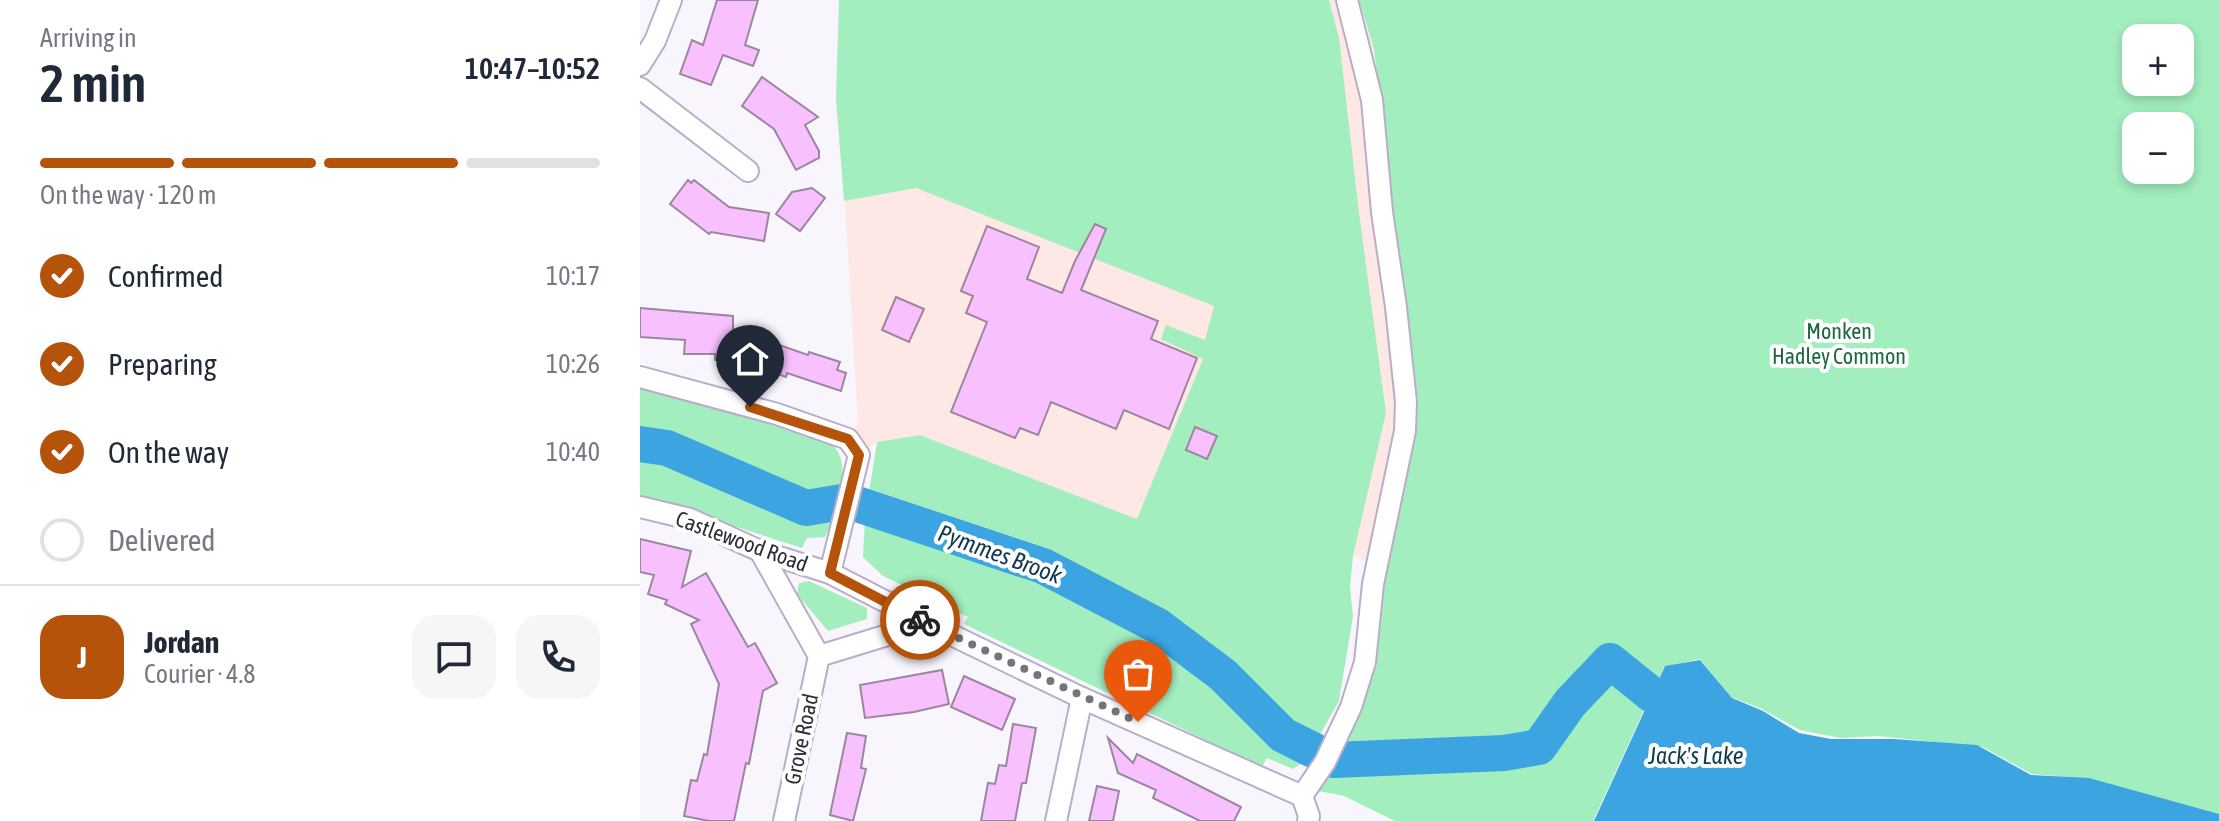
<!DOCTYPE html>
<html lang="en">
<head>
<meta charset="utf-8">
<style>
  :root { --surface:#fff; --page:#f6f6f7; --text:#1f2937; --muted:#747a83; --line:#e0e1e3; --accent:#b45309 }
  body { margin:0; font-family:"Asap Condensed",sans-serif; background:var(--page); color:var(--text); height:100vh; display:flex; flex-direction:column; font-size:30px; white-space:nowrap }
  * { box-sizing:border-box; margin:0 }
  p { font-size:26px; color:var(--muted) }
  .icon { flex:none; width:44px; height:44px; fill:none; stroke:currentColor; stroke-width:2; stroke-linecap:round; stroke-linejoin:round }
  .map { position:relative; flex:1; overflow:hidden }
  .side { display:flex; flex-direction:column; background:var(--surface); width:640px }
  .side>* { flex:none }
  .fabs { position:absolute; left:1482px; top:24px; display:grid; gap:16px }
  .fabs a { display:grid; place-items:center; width:72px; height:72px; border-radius:16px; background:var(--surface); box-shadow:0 4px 12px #0003; font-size:40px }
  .pin { position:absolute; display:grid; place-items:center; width:68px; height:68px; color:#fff; margin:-82px -34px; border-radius:50% 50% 50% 0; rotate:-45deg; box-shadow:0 0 8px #0007 }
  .pin .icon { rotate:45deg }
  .courier { position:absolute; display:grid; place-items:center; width:80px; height:80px; margin:-40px; border:6px solid #b45309; border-radius:50%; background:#fff; color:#222; box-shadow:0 2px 10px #0007 }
  .overview em { font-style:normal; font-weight:600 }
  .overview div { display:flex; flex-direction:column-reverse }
  .overview { display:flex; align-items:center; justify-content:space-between; height:136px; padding:0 40px }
  h1 { font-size:52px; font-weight:600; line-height:60px }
  .bar { display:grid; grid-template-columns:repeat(4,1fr); gap:12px 8px; align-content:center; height:96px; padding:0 40px }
  .bar i { height:10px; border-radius:6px; background:var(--line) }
  .bar .current { background:var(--accent) }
  .bar p { grid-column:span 4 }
  .line { display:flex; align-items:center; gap:20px; padding:0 40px; border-top:2px solid var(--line) }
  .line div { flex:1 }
  .round { display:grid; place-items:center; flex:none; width:84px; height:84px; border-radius:24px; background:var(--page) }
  ol { padding:0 40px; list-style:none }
  li { display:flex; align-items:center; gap:24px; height:88px }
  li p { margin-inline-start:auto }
  li .icon { padding:8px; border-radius:50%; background:var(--accent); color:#fff; stroke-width:4 }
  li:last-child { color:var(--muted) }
  li i { width:44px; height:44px; border:4px solid var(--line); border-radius:50% }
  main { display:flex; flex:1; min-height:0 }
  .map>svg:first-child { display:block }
  .education { fill:#fde8e5 }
  .green { fill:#a3eebf; fill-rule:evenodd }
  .water { fill:#3ba4e1 }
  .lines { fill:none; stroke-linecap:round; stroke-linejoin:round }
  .river { stroke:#3ba4e1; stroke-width:36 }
  .building { fill:#f8c0ff; stroke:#9b879d; stroke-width:2 }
  .minor-casing { stroke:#b9aec9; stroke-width:24 }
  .minor { stroke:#fff; stroke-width:20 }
  .done { stroke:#77737c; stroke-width:8; stroke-dasharray:0 14.4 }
  .route { stroke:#b45309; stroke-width:10 }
  .labels { text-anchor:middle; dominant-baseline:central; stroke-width:8; stroke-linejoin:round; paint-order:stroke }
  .park-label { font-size:22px; fill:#1c6741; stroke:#fff }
  .street-label { font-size:22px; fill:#312c37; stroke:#fff }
  .water-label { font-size:24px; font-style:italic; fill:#0f3a53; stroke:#fff }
</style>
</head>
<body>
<main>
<section class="side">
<div class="overview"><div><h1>2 min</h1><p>Arriving in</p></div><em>10:47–10:52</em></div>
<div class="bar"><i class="current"></i><i class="current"></i><i class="current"></i><i></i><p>On the way · 120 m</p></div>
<ol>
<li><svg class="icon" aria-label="check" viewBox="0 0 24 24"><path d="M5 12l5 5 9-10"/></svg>Confirmed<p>10:17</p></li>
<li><svg class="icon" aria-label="check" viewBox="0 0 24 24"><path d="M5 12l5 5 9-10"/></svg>Preparing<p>10:26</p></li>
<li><svg class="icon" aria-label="check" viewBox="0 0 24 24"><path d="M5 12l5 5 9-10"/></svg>On the way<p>10:40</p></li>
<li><i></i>Delivered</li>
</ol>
<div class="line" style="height:144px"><b class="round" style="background:var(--accent);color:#fff">J</b><div><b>Jordan</b><p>Courier · 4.8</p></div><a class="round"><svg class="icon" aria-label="chat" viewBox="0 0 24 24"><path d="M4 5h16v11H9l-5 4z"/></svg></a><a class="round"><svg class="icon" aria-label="phone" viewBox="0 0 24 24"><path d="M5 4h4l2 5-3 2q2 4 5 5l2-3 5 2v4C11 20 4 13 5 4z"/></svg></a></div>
</section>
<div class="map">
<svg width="1579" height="821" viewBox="0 0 1579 821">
  <rect width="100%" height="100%" fill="#f8f6fc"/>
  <polygon class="education" points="200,0 718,0 733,46 775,414 732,562 615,522 497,519 280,435 237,442 219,454 208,440 218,423 205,203 196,104"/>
  <g class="green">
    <polygon points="199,0 689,0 699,38 719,213 746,413 713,556 710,587 713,616 699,701 665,761 653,769 627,758 622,767 324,624 328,617 243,576 223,557 225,517 237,442 280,435 497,519 563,359 521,339 526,325 565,340 574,306 276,188 204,201 196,98"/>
    <path d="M 719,0 L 1579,0 L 1579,821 L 1450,779 L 1392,774 L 1343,747 L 1238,736 L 1200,738 L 1160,730 L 1120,708 L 1091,697 L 1060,659 L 1024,667 L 953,821 L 755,821 L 704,796 L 668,789 L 684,764 L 744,566 L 777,415 L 734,49 ZM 1496,38 L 1540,38 L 1540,82 L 1496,82 ZM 1496,126 L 1540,126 L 1540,170 L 1496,170 Z"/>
    <path d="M 0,385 L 186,439 C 190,443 197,449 199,454 C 209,473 195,519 185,537 L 167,538 L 162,548 L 0,496 Z"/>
    <polygon points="169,581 227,608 227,619 188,631 157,594 159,583"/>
  </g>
  <polygon class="water" points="1060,660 1092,698 1123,711 1159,733 1191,739 1254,739 1337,745 1391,775 1449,778 1579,814 1579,821 954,821 1025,666"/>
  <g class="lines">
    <polyline class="river" points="0,444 27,448 166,508 208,501 403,566 518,626 583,675 643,735 693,760 864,753 899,747 930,703 970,661 1011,694"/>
  </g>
  <g class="building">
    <polygon points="77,0 118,0 105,45 119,50 113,66 83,55 71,85 40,74 52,40 63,45"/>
    <polygon points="122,77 178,117 165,125 179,151 179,158 156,170 134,129 102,106"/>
    <polygon points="48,180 51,183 54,180 89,207 129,213 124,241 71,232 69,234 30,204"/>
    <polygon points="172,188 185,198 160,231 136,214 152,192"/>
    <polygon points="455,224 466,229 441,290 518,321 511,339 557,358 529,429 484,410 476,429 411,402 398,435 380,428 375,438 311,412 347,322 326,313 333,296 321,291 347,226 399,247 387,279 422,293 435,261"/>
    <polygon points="256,297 284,309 269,342 242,330"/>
    <polygon points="0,308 93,316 93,329 168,355 169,352 200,362 197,370 206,373 201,391 147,373 146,377 101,361 75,360 75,354 44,354 45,340 0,337"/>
    <polygon points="555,427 577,436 567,459 546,450"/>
    <polygon points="0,539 51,551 42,587 66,573 108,647 115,643 137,683 123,691 109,764 106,763 94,821 69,821 44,816 51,780 57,781 64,754 67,755 79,684 51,624 59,620 25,604 27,600 8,594 14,575 0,572"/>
    <polygon points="302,670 309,704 274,712 225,718 220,685"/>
    <polygon points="324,676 375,699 362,730 311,707"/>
    <polygon points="373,724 396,728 386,783 382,783 375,821 341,821 348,783 355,784 359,765 366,766"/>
    <polygon points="207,733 226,736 221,768 226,769 213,821 190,815"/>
    <polygon points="468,738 493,763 497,754 601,807 594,821 560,821 513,798 516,790 478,773"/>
    <polygon points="457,786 479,791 473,821 449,821"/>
  </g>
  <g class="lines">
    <defs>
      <g id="minor">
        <polyline points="0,65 15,41 31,0"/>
        <polyline points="0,88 108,171"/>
        <polyline points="0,377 137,414 208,439 219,455 190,573"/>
        <polyline points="0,507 50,519 120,551 190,573 287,623 442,698 662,796 669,816 668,821"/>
        <polyline points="120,551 179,656 144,821"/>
        <polyline points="179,656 287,623"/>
        <polyline points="662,796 685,762 711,707 725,662 733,584 765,431 766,402 756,307 742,212 732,100 707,0"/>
        <polyline points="416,821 442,698"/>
      </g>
    </defs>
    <use href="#minor" class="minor-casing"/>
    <use href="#minor" class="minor"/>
  </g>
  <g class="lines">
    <polyline class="done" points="280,620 498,722"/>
    <polyline class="route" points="110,407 208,439 219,455 190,573 280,620"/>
  </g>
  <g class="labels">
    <g class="park-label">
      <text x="1199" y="331">Monken<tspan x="1199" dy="25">Hadley Common</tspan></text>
    </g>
    <g class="street-label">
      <text transform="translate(102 541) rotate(20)">Castlewood Road</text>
      <text transform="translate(161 739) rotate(-78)">Grove Road</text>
    </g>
    <g class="water-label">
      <text transform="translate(360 554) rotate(20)">Pymmes Brook</text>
      <text x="1056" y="755">Jack's Lake</text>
    </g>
  </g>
</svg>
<div class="fabs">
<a>+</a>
<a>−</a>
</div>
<div class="pin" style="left:498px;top:722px;background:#ea580c"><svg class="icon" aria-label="bag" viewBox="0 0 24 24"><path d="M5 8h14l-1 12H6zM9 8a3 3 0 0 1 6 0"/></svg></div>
<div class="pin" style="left:110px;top:407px;background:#1f2937"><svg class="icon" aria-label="home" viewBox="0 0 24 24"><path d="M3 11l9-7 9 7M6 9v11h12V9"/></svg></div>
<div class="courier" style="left:280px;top:620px"><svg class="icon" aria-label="bike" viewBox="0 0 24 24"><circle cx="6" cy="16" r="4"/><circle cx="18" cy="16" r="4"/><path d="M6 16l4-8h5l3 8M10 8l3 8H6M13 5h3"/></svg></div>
</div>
</main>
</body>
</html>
